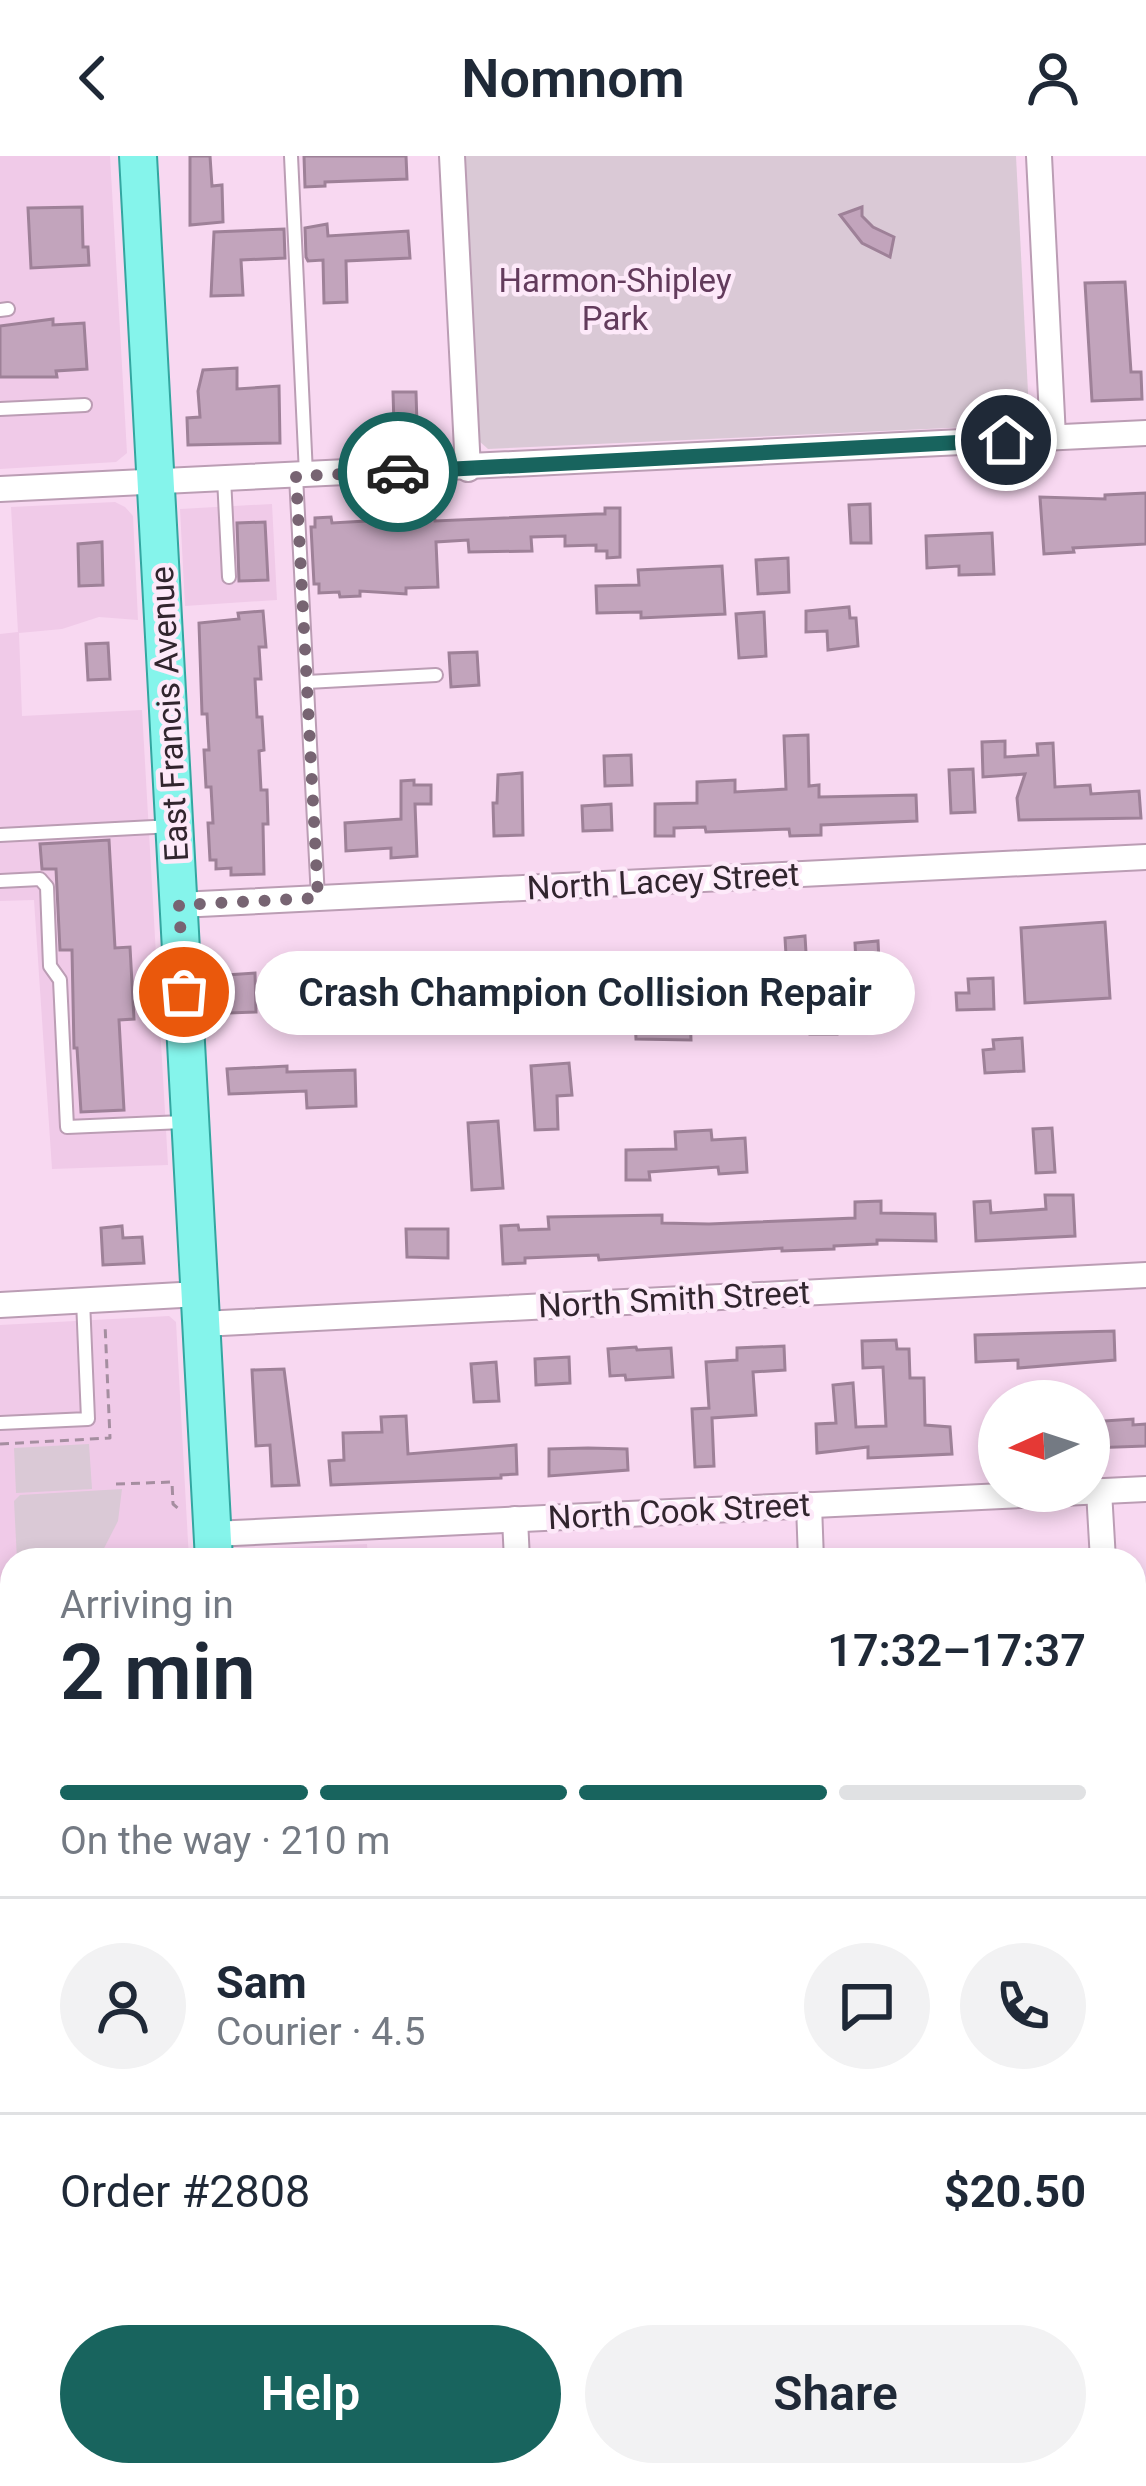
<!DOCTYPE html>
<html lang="en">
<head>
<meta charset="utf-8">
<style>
  :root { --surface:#fff; --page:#f2f2f3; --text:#1f2937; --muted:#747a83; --line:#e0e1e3; --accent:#18645e }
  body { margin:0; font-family:Roboto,sans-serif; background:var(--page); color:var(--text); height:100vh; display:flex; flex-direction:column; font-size:45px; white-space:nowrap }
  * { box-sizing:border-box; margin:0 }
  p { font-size:39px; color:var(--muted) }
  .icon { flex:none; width:66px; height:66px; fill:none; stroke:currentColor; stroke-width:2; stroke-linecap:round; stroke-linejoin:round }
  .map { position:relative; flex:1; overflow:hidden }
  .drawer { position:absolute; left:0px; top:1392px; width:1146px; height:939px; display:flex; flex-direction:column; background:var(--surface); border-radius:36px 36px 0 0; box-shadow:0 6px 18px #0003 }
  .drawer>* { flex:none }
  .needle { width:78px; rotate:267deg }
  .buttons { position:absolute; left:978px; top:1224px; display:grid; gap:24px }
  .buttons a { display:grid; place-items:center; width:132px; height:132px; border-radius:50%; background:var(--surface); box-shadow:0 6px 18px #0003; font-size:60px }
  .pin { position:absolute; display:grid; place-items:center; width:102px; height:102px; color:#fff; margin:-51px; border:6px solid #fff; border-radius:50%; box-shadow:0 3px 12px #0007 }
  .courier { position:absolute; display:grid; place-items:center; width:120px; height:120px; margin:-60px; border:9px solid #18645e; border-radius:50%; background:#fff; color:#222; box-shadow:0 3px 15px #0007 }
  .bubble { position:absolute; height:84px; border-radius:42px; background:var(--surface); box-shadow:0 6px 18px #0003; font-size:39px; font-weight:600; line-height:84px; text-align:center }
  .summary em { font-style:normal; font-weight:600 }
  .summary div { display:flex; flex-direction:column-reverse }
  .summary { display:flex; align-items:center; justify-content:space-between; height:204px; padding:0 60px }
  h1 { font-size:78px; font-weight:600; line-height:90px }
  .bar { display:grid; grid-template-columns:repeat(4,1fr); gap:18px 12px; align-content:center; height:144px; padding:0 60px }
  .bar i { height:15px; border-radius:9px; background:var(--line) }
  .bar .current { background:var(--accent) }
  .bar p { grid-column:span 4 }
  .line { display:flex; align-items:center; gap:30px; padding:0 60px; border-top:3px solid var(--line) }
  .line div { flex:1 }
  .round { display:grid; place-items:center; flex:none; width:126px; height:126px; border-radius:63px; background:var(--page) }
  .action { display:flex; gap:24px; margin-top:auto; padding:24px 60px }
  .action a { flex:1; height:138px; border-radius:72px; background:var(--accent); color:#fff; font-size:48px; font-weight:600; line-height:138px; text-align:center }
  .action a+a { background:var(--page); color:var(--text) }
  header { display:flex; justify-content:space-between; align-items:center; height:156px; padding:0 60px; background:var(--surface); font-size:54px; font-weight:600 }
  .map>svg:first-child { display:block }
  .built { fill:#f0cae8 }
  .green { fill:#dac9d6 }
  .building { fill:#c2a4bc; stroke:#9e8198; stroke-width:3 }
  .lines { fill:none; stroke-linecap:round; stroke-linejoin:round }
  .service-casing { stroke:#bb9db4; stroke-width:16 }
  .minor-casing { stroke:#bb9db4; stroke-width:28 }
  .primary-casing { stroke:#33a6a0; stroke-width:40 }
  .path { stroke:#a58ea0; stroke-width:3; stroke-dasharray:9 6; stroke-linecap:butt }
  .service { stroke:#fff; stroke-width:12 }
  .minor { stroke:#fff; stroke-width:24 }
  .primary { stroke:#85f4eb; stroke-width:36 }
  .done { stroke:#776472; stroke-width:12; stroke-dasharray:0 21.6 }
  .route { stroke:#18645e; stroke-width:15 }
  .labels { text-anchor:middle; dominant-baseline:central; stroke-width:9; stroke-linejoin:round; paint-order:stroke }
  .park-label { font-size:33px; fill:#633b5c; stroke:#fde9f9 }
  .street-label { font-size:33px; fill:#31252e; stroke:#fde9f9 }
</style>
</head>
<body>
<header><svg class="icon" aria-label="back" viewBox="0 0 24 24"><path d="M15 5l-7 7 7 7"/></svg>Nomnom<svg class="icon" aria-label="person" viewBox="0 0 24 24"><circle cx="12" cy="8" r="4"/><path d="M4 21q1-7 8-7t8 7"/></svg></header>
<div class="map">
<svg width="1146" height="2330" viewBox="0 0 1146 2330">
  <rect width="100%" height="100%" fill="#f8d8f1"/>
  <g class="built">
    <polygon points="0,0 110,0 127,297 116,306 0,313"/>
    <polygon points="115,346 125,351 133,360 138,464 99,461 62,473 19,477 22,560 142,554 168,1009 52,1013 34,744 0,745 0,478 18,476 11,351"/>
    <polygon points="272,348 277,444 185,450 180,353"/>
    <polygon points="169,1160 176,1166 189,1404 12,1404 12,1805 0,1806 0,1169"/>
    <polygon points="367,1388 368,1404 233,1404 245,1393"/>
  </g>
  <g class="green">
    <polygon points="463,0 1016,0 1029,256 1014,269 488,293 479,285"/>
    <polygon points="89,1288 92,1333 16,1337 14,1292"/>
    <polygon points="122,1333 118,1365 98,1404 17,1404 14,1345 20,1339"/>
  </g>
  <g class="building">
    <polygon points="190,0 210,0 212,30 222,29 223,66 190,69"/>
    <polygon points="304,0 406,0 407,23 325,26 325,30 305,31"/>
    <polygon points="82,51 83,91 88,91 89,109 31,112 28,52"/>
    <polygon points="862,51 862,60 873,71 894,81 890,101 862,87 840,59"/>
    <polygon points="327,68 328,80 408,75 410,102 346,105 347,146 324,147 323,104 308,105 306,101 305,72"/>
    <polygon points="284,73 285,102 241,104 243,139 211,140 214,76"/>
    <polygon points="1125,126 1131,216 1141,216 1142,243 1092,245 1085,127"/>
    <polygon points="53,163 53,169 84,167 87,213 56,215 57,221 0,221 0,170"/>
    <polygon points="237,212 237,233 279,230 280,287 188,289 187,262 200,261 198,235 203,214"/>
    <polygon points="393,236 416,236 417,269 394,269"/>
    <polygon points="1146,337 1146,388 1073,392 1074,396 1044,398 1040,341 1105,343 1105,339"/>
    <polygon points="870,348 871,387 851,387 849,349"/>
    <polygon points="605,352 620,352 620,401 607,402 607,395 596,395 596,389 565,390 565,380 531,381 532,395 469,396 468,384 436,386 438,431 406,432 406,438 360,435 360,440 340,441 339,436 319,437 319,428 314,428 311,371 315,371 315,362 331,361 332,367 366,365 366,359 383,358 383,364 419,362 418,357 434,356 435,365 596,358 605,358"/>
    <polygon points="265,366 268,424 239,425 237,367"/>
    <polygon points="992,377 994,418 959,419 959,410 927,412 926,380"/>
    <polygon points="102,386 103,429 79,430 78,388"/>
    <polygon points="788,402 789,436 758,438 756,404"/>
    <polygon points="722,410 725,458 641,462 641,456 597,457 596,430 639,429 638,414"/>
    <polygon points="849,451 850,462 856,462 858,490 828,494 827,475 806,476 806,455"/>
    <polygon points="263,455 266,491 259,491 261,523 255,523 257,561 262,561 264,594 259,595 261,634 267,634 268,668 263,668 264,718 231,719 231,712 216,713 216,704 210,704 208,667 213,667 211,631 206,631 204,594 209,594 207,558 202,558 199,467 239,463 238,457"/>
    <polygon points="764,456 766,500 739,502 736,458"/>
    <polygon points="108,487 110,523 88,524 86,488"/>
    <polygon points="477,496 479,529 451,531 449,497"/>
    <polygon points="808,579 809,630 819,629 819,641 916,639 917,665 821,669 821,679 790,680 789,673 706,676 705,671 674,672 674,680 655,680 655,648 697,647 697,626 735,624 735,636 786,633 784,580"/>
    <polygon points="1005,585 1005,601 1038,599 1037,588 1053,587 1055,631 1090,629 1091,638 1139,635 1141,662 1019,664 1017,642 1025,618 983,621 982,586"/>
    <polygon points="631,599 632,629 605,630 604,600"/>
    <polygon points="973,613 975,656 951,657 949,614"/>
    <polygon points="522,617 523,679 494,680 493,647 497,647 498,619"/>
    <polygon points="414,624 414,629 431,629 431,648 415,648 417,700 391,702 391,692 346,695 345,667 401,663 401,625"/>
    <polygon points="611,648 612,674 583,675 582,650"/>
    <polygon points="109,684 115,792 130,791 134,863 119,864 124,954 81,956 77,892 74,892 72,794 60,794 56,713 42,713 40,688"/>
    <polygon points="1105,766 1110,842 1025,847 1021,772"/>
    <polygon points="805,780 807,813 775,815 774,799 786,799 785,782"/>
    <polygon points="878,785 880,825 857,826 855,787"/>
    <polygon points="556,797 556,803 567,803 569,834 535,836 537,798"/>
    <polygon points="361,802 366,829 417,827 416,807 448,809 449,839 441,839 442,851 392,854 392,849 335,853 331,804"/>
    <polygon points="628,802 629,834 612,834 612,828 599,829 597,803"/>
    <polygon points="255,817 256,856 229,857 227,819"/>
    <polygon points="993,822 994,853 957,854 956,837 969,837 968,823"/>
    <polygon points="522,826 523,858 492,855 492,835 504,834 504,827"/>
    <polygon points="655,841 655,859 690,857 691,884 636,883 634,842"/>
    <polygon points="837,853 837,878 810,878 810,870 800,870 800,854"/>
    <polygon points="1022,882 1024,915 985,917 983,894 994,893 993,884"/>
    <polygon points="569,907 572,939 557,940 558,973 535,974 531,910"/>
    <polygon points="287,910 287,916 355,914 356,950 307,952 306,935 229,938 227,913"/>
    <polygon points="498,965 503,1032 472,1034 468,967"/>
    <polygon points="1052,972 1055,1016 1036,1017 1033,973"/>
    <polygon points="711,974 712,984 745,982 747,1016 719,1018 718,1011 649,1016 650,1024 626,1024 626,994 676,993 675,976"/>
    <polygon points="1045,1039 1073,1039 1075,1080 976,1085 974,1046 990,1045 991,1057 1046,1053"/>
    <polygon points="881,1045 881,1057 935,1058 936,1085 877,1084 877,1088 834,1090 834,1093 782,1095 782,1092 599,1104 598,1099 525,1102 525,1107 503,1108 501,1070 518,1069 519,1074 549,1073 548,1061 662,1059 662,1067 709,1068 855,1062 855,1046"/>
    <polygon points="122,1070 123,1082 142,1081 144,1107 103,1109 101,1072"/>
    <polygon points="406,1073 448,1073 448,1102 407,1101"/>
    <polygon points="1114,1175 1115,1204 1018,1212 1018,1204 976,1206 975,1179"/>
    <polygon points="896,1184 897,1193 909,1193 910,1222 924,1222 925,1269 950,1271 952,1298 868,1302 868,1291 817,1297 816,1268 836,1267 833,1229 853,1227 856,1271 886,1270 883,1211 863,1212 862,1185"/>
    <polygon points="784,1190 785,1214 753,1216 756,1259 712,1262 714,1310 695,1311 692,1253 709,1252 706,1206 737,1204 737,1192"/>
    <polygon points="636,1191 637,1194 671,1192 673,1221 626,1224 625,1219 610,1220 608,1193"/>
    <polygon points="569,1201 570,1227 536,1229 535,1203"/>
    <polygon points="496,1206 499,1245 474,1246 471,1208"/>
    <polygon points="284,1213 299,1329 272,1330 270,1289 256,1290 252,1214"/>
    <polygon points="406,1260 408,1298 516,1289 517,1318 501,1319 501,1322 331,1329 329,1305 344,1304 343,1277 382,1276 381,1261"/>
    <polygon points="1133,1263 1133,1269 1146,1268 1146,1290 1090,1292 1090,1266"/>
    <polygon points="588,1292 627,1293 628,1314 549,1320 549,1293"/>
  </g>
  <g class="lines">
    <defs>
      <g id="service">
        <polyline points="291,0 306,318"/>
        <polyline points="0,154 8,153"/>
        <polyline points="0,253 85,249"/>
        <polyline points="296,320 318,742"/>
        <polyline points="224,322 229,421"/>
        <polyline points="307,526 436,519"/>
        <polyline points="0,679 173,670"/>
        <polyline points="0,725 40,723 47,731 50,810 60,824 67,971 183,966"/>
        <polyline points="0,1267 88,1263 83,1144"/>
      </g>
      <g id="minor">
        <polyline points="452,0 468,313"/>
        <polyline points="1039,0 1053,281"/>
        <polyline points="0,333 1146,277"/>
        <polyline points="179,749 1146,701"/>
        <polyline points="0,1149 199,1138"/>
        <polyline points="202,1168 1146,1119"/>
        <polyline points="1099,1335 1103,1404"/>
        <polyline points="809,1349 811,1404"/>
        <polyline points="515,1363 517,1404"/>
        <polyline points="213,1378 1146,1333"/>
        <polyline points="0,1821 12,1820"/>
        <polyline points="1134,2049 1146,2048"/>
        <polyline points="1134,2073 1146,2330"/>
        <polyline points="559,2319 560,2330"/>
        <polyline points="853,2319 853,2330"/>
      </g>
      <g id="primary">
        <polyline points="138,0 214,1404"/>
        <polyline points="274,2319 275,2330"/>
      </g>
    </defs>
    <use href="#service" class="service-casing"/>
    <use href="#minor" class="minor-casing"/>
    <use href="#primary" class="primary-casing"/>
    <g class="path">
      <polyline points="0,1288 110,1282 105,1168"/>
      <polyline points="116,1328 172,1326 173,1348 181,1355"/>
      <polyline points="0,1543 12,1543"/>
    </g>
    <use href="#service" class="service"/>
    <use href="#minor" class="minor"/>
    <use href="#primary" class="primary"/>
  </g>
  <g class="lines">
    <polyline class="done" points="184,836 179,749 318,742 296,320 398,316"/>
    <polyline class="route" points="398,316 1006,284"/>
  </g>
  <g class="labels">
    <g class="park-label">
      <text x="615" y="124">Harmon-Shipley<tspan x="615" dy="38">Park</tspan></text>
    </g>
    <g class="street-label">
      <text transform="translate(169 558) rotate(-93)">East Francis Avenue</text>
      <text transform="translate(663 725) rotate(-3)">North Lacey Street</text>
      <text transform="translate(674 1143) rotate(-3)">North Smith Street</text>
      <text transform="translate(679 1355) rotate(-3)">North Cook Street</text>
    </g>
  </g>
</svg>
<div class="buttons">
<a><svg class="needle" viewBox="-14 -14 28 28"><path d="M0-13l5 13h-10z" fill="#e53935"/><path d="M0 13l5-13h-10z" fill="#747a83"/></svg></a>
</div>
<div class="pin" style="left:184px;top:836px;background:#ea580c"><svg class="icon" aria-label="bag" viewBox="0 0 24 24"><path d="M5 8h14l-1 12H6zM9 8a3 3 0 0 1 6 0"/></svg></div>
<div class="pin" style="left:1006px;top:284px;background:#1f2937"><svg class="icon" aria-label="home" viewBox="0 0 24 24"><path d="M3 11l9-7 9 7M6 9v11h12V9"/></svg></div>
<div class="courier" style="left:398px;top:316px"><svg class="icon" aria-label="car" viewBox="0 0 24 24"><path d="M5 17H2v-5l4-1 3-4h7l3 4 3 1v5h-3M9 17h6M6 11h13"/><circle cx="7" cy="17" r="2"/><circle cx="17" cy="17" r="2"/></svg></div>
<div class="bubble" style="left:255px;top:795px;width:660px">Crash Champion Collision Repair</div>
<section class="drawer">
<div class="summary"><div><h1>2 min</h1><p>Arriving in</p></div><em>17:32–17:37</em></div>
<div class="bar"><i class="current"></i><i class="current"></i><i class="current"></i><i></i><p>On the way · 210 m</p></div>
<div class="line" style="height:216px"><a class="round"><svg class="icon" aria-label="person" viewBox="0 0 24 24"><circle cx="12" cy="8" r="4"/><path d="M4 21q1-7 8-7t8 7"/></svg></a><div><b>Sam</b><p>Courier · 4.5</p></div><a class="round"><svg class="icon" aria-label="chat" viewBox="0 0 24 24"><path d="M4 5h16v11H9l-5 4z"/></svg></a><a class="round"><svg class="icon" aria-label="phone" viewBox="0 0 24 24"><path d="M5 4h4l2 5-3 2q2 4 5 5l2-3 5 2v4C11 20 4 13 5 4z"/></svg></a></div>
<div class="line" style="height:156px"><div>Order #2808</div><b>$20.50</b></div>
<div class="action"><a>Help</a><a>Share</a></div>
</section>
</div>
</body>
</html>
